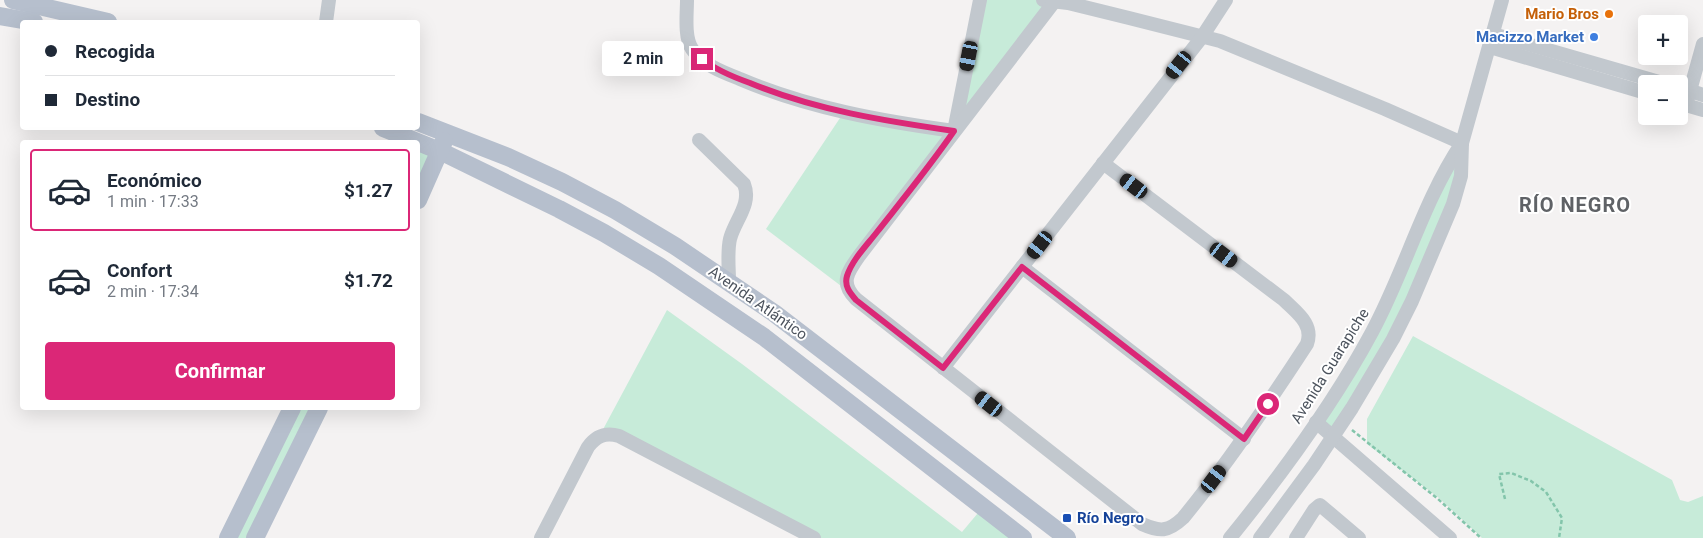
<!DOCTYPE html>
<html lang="es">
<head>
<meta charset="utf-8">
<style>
  :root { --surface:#fff; --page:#f6f6f7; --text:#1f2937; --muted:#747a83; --line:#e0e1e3; --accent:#db2777 }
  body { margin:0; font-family:Roboto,sans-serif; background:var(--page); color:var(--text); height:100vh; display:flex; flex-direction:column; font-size:19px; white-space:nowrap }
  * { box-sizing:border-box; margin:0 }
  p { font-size:16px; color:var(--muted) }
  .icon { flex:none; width:28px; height:28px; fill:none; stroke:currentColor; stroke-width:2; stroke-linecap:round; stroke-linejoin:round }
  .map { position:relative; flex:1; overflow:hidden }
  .sheet { position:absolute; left:20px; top:140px; width:400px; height:270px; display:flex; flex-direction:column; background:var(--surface); border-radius:5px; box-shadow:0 5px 20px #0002 }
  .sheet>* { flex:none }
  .hud { position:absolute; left:20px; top:20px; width:400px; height:110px; border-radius:5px; box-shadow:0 5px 20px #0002; display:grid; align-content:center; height:110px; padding:0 25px; background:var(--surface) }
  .fabs { position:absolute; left:1638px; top:15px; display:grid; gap:10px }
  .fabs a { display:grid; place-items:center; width:50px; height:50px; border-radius:5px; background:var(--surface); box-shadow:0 5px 20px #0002; font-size:25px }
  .end { position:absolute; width:22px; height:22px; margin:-11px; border:6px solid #db2777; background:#fff; box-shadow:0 0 0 2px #fff }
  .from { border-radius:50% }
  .bubble { position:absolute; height:35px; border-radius:5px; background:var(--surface); box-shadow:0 5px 20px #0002; font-size:16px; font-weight:700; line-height:35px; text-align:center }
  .car { position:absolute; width:15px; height:30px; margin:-15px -8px; border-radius:6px; box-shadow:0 0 4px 1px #0007; background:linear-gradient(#222 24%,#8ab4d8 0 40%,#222 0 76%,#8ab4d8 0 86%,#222 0) }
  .hud b { display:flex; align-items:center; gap:18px; height:48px; font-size:19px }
  .hud b+b { border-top:1px solid var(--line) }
  .hud i { width:12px; height:12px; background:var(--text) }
  ul { padding:9px 0 0; list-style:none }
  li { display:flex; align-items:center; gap:15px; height:82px; margin:0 10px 8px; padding:0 15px; border:2px solid transparent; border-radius:5px }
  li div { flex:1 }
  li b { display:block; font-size:19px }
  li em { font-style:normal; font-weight:700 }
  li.selected { border-color:var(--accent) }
  li>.icon { width:45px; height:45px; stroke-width:1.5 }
  .primary-button { display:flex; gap:10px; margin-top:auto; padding:10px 25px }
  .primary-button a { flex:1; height:58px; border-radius:5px; background:var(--accent); color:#fff; font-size:20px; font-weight:700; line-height:58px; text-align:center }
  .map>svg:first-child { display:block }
  .green { fill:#c7ebd9 }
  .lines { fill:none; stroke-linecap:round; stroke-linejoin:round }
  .path { stroke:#83c5ab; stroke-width:2.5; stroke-dasharray:4 2.5; stroke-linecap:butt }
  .minor { stroke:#c2c8ce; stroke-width:14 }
  .major { stroke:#b6bfcd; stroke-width:18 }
  .route { stroke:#db2777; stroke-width:6 }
  .food-dot { fill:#e8710a; stroke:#fff; stroke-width:2 }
  .shop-dot { fill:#3f7fe0; stroke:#fff; stroke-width:2 }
  .transit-dot { fill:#1a4fb4; stroke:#fff; stroke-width:2 }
  .labels { text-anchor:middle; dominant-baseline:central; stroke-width:4; stroke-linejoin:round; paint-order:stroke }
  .food-label { font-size:15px; font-weight:bold; fill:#c56008; stroke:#fff; text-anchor:end }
  .shop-label { font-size:15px; font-weight:bold; fill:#366cbe; stroke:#fff; text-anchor:end }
  .street-label { font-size:15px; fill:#4c535d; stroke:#fff }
  .transit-label { font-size:15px; font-weight:bold; fill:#164399; stroke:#fff; text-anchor:start }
  .district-label { font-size:20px; font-weight:bold; letter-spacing:1px; fill:#5f6266; stroke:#fff }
</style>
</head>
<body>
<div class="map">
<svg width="1703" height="538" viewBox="0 0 1703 538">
  <rect width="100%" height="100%" fill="#f4f2f2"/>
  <g class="green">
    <path d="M980,0H1043L1054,2L859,256L849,292L766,229L844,112L954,131Z"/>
    <path d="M1462,143L1461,176L1430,259L1333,436L1316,422L1337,391Z"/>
    <path d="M418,149L440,151L418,200Z"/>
    <path d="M667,310L742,364L962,532L983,507L1023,538H814L619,436L600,435Z"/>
    <path d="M1413,336L1672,480L1680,500L1688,502L1703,496V538H1482L1439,498L1367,444V419Z"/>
    <path d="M292,408H319L255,538H228Z"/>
  </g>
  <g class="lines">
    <g class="path">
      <path d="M1352,430L1438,499L1481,538"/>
      <path d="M1505,499L1499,474L1511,473L1531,481L1546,492L1562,518L1559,538"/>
    </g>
    <g class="minor">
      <path d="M687,0C687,14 684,37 692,49C703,65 722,72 740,79C808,108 881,121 954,131L980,0"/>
      <path d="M1043,0L1068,3L1129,18L1220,41L1385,109L1462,143"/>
      <path d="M1054,2L859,256C847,273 840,283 856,299L1142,524C1160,532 1168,532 1183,518C1228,463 1268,404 1307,344C1314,324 1297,313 1284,300L1103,163"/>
      <path d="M326,22L329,0"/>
      <path d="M1493,34L1666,84"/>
      <path d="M1490,47L1646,93"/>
      <path d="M1679,87L1703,95"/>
      <path d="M1679,103L1703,110"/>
      <path d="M1686,105L1703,44"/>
      <path d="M699,140L744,184C752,204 735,220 730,239C727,252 729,268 729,281"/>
      <path d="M1022,267L1244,439"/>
      <path d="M943,368L1202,37L1226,0"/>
      <path d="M1316,422L1450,538"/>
      <path d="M541,538L588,447C596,436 605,432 619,436L814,538"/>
      <path d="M1230,538C1281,475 1334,403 1372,332C1405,271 1423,201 1462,143"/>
      <path d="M1260,538L1314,465L1352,408L1393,339L1412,301L1453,204L1461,176L1462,143L1502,0"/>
      <path d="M1296,538L1314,510L1320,505L1359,538"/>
    </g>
    <g class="major">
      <path d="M13,0L108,22"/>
      <path d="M0,16L34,22"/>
      <path d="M418,122L508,157L562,182L615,210L675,246L774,313L1067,538"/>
      <path d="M383,128L440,151L559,209L604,233L659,266L764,337L1023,538"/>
      <path d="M418,200L444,141"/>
      <path d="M228,538L292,408"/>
      <path d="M255,538L319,408"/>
    </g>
  </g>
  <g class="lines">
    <path class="route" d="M702,59C716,70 733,77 750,83C815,110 885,121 954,131C930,166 903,199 877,232C867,245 852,260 847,276C844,286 850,293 856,300L943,368L1022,267L1244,439L1268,404"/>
  </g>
  <circle class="food-dot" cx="1609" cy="14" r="5"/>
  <circle class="shop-dot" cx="1594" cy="37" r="5"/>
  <rect class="transit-dot" x="1062" y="513" width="10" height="10" rx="2.5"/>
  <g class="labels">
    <g class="food-label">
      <text x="1599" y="14">Mario Bros</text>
    </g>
    <g class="shop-label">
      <text x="1584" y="37">Macizzo Market</text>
    </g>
    <g class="street-label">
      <text transform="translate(758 303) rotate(35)">Avenida Atlántico</text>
      <text transform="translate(1330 366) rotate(-58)">Avenida Guarapiche</text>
    </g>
    <g class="transit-label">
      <text x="1077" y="518">Río Negro</text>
    </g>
    <g class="district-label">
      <text x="1575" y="205">RÍO NEGRO</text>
    </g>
  </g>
</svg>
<div class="fabs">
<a>+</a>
<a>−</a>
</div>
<i class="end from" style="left:1268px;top:404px"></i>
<i class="end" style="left:702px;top:59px"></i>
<div class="bubble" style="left:602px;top:41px;width:82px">2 min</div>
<i class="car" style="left:969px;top:56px;rotate:191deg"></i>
<i class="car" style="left:1179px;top:65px;rotate:219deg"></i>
<i class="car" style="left:1134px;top:186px;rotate:307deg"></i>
<i class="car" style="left:1040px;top:245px;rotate:218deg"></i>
<i class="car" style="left:1224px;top:255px;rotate:127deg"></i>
<i class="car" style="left:989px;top:404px;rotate:308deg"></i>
<i class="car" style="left:1214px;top:479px;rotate:37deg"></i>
<div class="hud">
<b><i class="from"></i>Recogida</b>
<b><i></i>Destino</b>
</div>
<section class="sheet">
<ul>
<li class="selected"><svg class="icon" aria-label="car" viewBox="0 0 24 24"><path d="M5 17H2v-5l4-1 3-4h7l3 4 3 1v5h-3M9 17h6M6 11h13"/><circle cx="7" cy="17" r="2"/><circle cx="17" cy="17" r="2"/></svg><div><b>Económico</b><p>1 min · 17:33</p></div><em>$1.27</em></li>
<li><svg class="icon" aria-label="car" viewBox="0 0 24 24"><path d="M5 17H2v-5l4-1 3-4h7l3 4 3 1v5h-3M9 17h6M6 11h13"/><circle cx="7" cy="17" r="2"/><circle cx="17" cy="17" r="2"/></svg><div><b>Confort</b><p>2 min · 17:34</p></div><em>$1.72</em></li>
</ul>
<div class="primary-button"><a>Confirmar</a></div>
</section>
</div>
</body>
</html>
